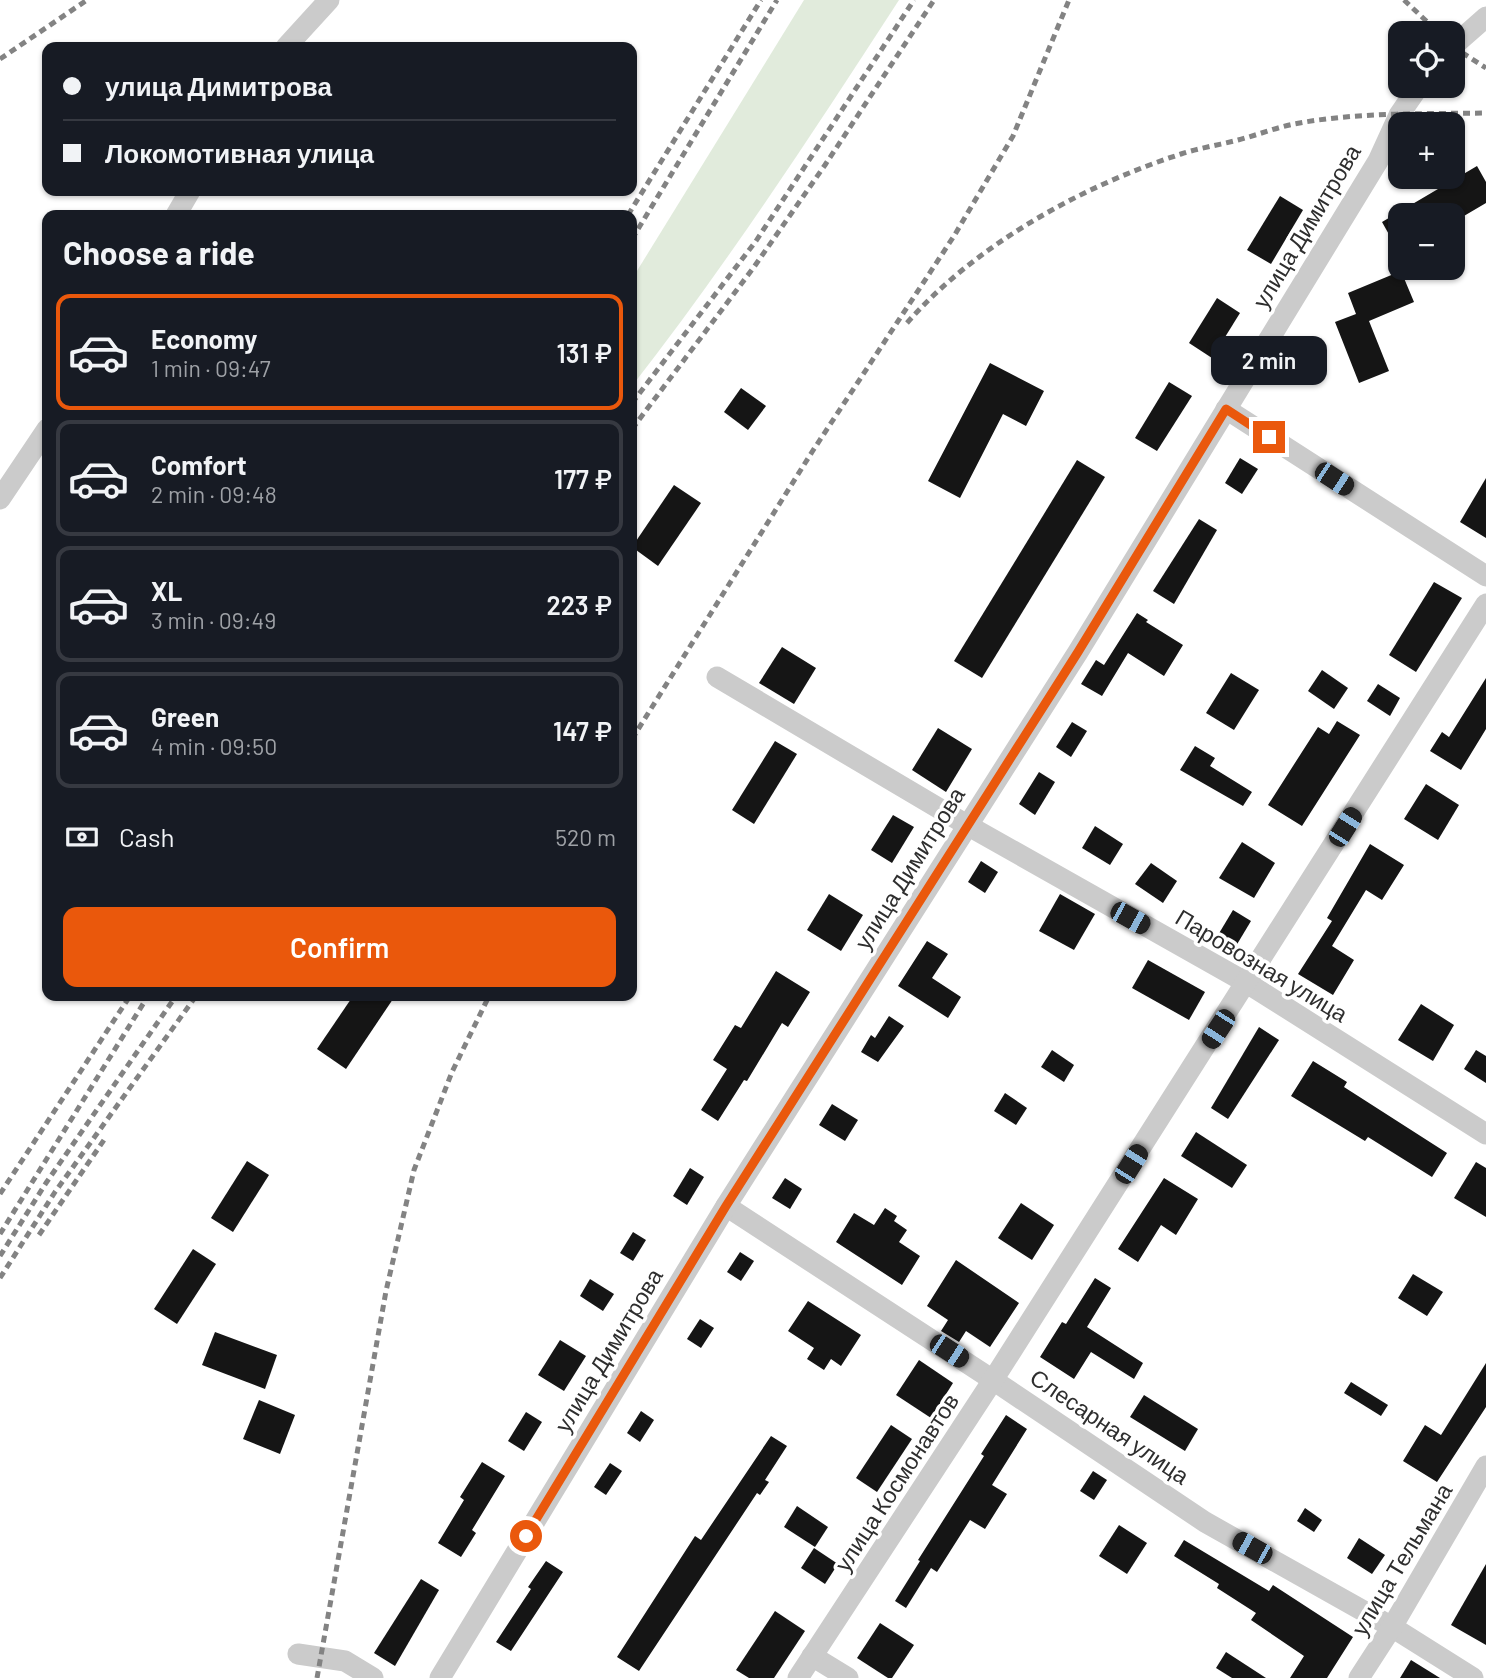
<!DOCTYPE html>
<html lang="en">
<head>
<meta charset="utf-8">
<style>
  :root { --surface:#171b24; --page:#20242c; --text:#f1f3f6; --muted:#9ea1a6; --line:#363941; --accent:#ea580c }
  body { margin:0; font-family:Barlow,sans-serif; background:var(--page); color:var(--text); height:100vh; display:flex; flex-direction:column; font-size:26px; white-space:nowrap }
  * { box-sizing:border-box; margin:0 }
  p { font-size:23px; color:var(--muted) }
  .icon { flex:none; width:38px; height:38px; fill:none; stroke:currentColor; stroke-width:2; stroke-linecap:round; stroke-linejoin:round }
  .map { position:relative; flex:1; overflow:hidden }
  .details { position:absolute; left:42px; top:210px; width:595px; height:791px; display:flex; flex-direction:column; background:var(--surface); border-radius:14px; box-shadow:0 2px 5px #0004 }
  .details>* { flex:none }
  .hud { position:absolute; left:42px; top:42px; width:595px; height:154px; border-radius:14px; box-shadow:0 2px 5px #0004; display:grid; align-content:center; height:154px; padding:0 21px; background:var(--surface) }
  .fabs { position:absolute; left:1388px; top:21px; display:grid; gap:14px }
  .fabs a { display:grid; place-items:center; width:77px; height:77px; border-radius:14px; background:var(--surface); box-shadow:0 2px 5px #0004; font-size:35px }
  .end { position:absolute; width:32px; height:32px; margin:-16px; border:9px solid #ea580c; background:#fff; box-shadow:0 0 0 4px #fff }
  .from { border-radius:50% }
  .bubble { position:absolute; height:49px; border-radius:14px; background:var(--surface); box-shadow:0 2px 5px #0004; font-size:23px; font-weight:600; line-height:49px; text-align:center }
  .car { position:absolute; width:21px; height:42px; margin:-21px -10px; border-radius:9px; box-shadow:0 0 5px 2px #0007; background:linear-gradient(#222 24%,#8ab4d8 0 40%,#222 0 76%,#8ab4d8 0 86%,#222 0) }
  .hud b { display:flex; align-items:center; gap:24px; height:66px; font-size:26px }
  .hud b+b { border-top:2px solid var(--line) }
  .hud i { width:18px; height:18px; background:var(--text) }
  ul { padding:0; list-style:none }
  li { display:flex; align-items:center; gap:21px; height:116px; margin:0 14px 10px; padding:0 7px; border:4px solid var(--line); border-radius:14px }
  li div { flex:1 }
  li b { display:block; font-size:26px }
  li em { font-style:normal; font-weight:600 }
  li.current { border-color:var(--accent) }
  li>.icon { width:63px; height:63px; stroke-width:1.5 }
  h2 { padding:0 21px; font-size:32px; line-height:84px }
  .pay { display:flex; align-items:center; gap:18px; height:77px; padding:0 21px; font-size:26px }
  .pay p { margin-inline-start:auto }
  .button { display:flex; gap:14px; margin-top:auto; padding:14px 21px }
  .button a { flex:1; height:80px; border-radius:14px; background:var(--accent); color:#fff; font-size:28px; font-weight:600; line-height:80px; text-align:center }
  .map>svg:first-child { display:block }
  .green { fill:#e1ebdc }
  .building { fill:#151515 }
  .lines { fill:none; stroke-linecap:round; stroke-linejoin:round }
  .minor { stroke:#cbcbcb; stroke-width:21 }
  .rail { stroke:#838383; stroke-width:5; stroke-dasharray:7 5; stroke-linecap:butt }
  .route { stroke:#ea580c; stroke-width:9 }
  .labels { text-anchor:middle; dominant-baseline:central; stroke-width:7; stroke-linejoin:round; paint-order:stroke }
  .street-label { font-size:23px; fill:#2e2e2e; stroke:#fff }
</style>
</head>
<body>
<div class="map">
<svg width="1486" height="1678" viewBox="0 0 1486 1678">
  <rect width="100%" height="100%" fill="#fff"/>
  <path class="green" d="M804,0H899C814,131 728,263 632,386V279Z"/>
  <g class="building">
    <path d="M1477,166L1486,182V203L1452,223V215H1400V254L1382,222Z"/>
    <path d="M1280,196L1303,210L1271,264L1247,250Z"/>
    <path d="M1401,271L1414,302L1369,321L1389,371L1359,383L1335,322L1356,314L1348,293Z"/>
    <path d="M1217,298L1240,313L1212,358L1189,343Z"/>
    <path d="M990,363L1044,391L1026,426L1003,414L960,498L928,481Z"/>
    <path d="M1169,382L1192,396L1157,451L1135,438Z"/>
    <path d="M741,388L766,406L748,430L724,412Z"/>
    <path d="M1240,458L1258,469L1242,494L1225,483Z"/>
    <path d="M1077,460L1105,477L982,678L954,661Z"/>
    <path d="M1486,478V538L1460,522Z"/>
    <path d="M674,485L701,503L658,566L632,547Z"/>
    <path d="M1199,519L1217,530L1174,604L1153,591Z"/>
    <path d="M1434,582L1462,598L1416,672L1389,655Z"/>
    <path d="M1137,613L1148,620L1146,622L1183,645L1164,676L1128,653L1102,696L1081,684L1096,660L1104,665Z"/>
    <path d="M782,647L816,668L794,704L759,683Z"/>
    <path d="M1322,670L1348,688L1334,709L1308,691Z"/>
    <path d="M1231,673L1259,690L1234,730L1206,713Z"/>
    <path d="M1486,678V729L1461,770L1430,751L1442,732L1449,737Z"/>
    <path d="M1378,684L1400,698L1390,716L1367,701Z"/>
    <path d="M1337,721L1360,735L1302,826L1268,805L1318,727L1329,734Z"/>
    <path d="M1072,722L1087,731L1071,757L1056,747Z"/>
    <path d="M938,728L972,749L946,792L912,770Z"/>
    <path d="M775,741L797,754L754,824L732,810Z"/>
    <path d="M1195,746L1215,758L1210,766L1252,792L1243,806L1180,770Z"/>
    <path d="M1039,772L1055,782L1035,815L1019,804Z"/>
    <path d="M1426,784L1459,805L1438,840L1404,819Z"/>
    <path d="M893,815L914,827L892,863L871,850Z"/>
    <path d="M1095,826L1123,844L1110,865L1082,848Z"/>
    <path d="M1242,842L1275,863L1254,898L1219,878Z"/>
    <path d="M1370,844L1404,865L1382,900L1366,890L1332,946L1354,960L1333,995L1298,974L1332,921L1327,918Z"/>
    <path d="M981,861L998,872L985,893L968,882Z"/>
    <path d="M1151,863L1177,881L1163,903L1135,884Z"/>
    <path d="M829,894L863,915L841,951L807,930Z"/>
    <path d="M1060,894L1095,914L1074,950L1039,931Z"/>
    <path d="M1233,910L1251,921L1236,946L1218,935Z"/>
    <path d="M927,941L948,954L932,978L961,997L948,1018L898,986Z"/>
    <path d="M1148,960L1205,992L1189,1020L1132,988Z"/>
    <path d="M776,971L810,992L788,1027L782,1023L747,1081L744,1080L718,1121L701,1110L727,1069L713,1060L735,1025L741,1028Z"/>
    <path d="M353,996H395L346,1069L317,1049Z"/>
    <path d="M1421,1004L1454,1025L1433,1061L1398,1040Z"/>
    <path d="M889,1016L904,1026L878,1062L861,1052L871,1035L875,1038Z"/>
    <path d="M1259,1027L1279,1040L1228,1119L1211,1108Z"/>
    <path d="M1052,1050L1074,1065L1064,1082L1041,1067Z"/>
    <path d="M1476,1050L1486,1056V1083L1464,1069Z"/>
    <path d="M1313,1061L1347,1082L1344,1087L1447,1153L1432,1177L1368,1137L1365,1141L1291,1096Z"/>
    <path d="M1005,1093L1027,1108L1016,1125L994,1111Z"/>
    <path d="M832,1104L858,1120L845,1141L819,1125Z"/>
    <path d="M1196,1132L1247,1165L1232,1188L1181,1156Z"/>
    <path d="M247,1161L269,1175L233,1232L211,1218Z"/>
    <path d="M1476,1162L1486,1168V1217L1454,1198Z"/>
    <path d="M690,1168L704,1177L687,1205L673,1196Z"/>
    <path d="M785,1178L802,1189L790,1209L772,1198Z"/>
    <path d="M1164,1178L1198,1199L1176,1235L1161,1225L1138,1262L1118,1249Z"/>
    <path d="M1021,1203L1054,1225L1032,1260L998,1238Z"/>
    <path d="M885,1208L897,1216L894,1221L907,1230L899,1242L920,1256L902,1285L836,1242L854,1213L874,1225Z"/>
    <path d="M633,1232L646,1240L633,1261L620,1253Z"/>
    <path d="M193,1249L216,1264L177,1324L154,1309Z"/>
    <path d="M740,1252L754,1261L741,1281L727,1272Z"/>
    <path d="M956,1260L1019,1303L990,1347L966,1331L959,1342L941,1331L948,1320L927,1306Z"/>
    <path d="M1413,1274L1443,1292L1427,1316L1398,1298Z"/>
    <path d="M1095,1278L1111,1288L1087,1327L1143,1363L1134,1379L1091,1352L1074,1379L1040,1357L1062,1322L1066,1324Z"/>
    <path d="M590,1279L614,1294L603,1311L580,1296Z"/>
    <path d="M808,1301L861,1335L841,1366L831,1359L824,1370L807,1359L814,1348L788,1331Z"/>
    <path d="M700,1319L714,1328L701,1348L687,1339Z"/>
    <path d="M215,1332L277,1355L265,1389L202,1365Z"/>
    <path d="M560,1340L586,1356L564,1391L538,1375Z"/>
    <path d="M919,1360L953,1383L931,1418L896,1395Z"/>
    <path d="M1486,1363V1407L1437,1482L1403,1461L1425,1425L1441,1435Z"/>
    <path d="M1351,1382L1388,1405L1381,1416L1344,1393Z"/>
    <path d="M1144,1395L1198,1429L1185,1451L1130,1417Z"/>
    <path d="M259,1400L295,1415L280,1454L243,1439Z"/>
    <path d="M641,1411L654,1420L640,1442L627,1433Z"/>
    <path d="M526,1412L542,1422L524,1451L508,1441Z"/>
    <path d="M1006,1415L1027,1429L992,1485L1007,1494L985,1529L970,1520L937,1572L931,1568L906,1608L895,1601L920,1561L918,1560L984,1456L981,1454Z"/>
    <path d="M891,1425L912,1439L877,1492L856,1478Z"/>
    <path d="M771,1436L787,1446L765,1480L769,1482L760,1495L757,1493L639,1671L617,1657L695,1536L701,1540Z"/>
    <path d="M482,1462L505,1476L472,1530L476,1533L461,1557L438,1543L464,1500L460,1497Z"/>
    <path d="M610,1463L622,1471L606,1495L594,1487Z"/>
    <path d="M1093,1471L1107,1480L1094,1500L1080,1491Z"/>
    <path d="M797,1506L828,1527L815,1547L784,1527Z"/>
    <path d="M1305,1508L1322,1520L1314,1532L1297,1521Z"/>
    <path d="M1119,1525L1147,1543L1127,1574L1099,1556Z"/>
    <path d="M1359,1538L1385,1555L1372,1574L1347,1558Z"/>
    <path d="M1184,1540L1269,1591L1273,1585L1353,1637L1327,1678H1290L1304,1656L1251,1620L1256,1613L1217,1588L1219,1584L1174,1556Z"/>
    <path d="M814,1548L838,1564L825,1584L801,1568Z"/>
    <path d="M546,1561L563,1572L511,1651L496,1642L531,1589L528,1587Z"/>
    <path d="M1486,1564V1645L1451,1625Z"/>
    <path d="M421,1579L439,1590L395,1666L374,1653Z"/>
    <path d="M775,1611L805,1631L774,1678H749L736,1670Z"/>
    <path d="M880,1623L914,1645L892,1678H888L857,1658Z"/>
    <path d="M1226,1652L1266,1678H1232L1216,1668Z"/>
    <path d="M1411,1660L1440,1678H1400Z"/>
  </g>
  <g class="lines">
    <g class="minor">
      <path d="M286,47L329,0"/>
      <path d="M1452,47L1486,17"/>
      <path d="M176,215L190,191"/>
      <path d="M1226,409L1486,576"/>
      <path d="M0,499L47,429"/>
      <path d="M717,677L967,825L1247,983L1486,1134"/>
      <path d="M726,1206L993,1380L1205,1522L1392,1627L1473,1678"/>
      <path d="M298,1654L345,1661L373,1678"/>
      <path d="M812,1656L848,1678"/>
      <path d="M440,1678L726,1206L1078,652L1378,161L1399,115L1419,86"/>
      <path d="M798,1678L993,1380L1486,604"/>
      <path d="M1359,1678L1392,1627L1486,1466"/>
    </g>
    <g class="rail">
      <path d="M1404,0L1439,33"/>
      <path d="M1452,46L1486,68"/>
      <path d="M0,59L87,0"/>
      <path d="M628,215L761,0"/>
      <path d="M632,239L777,0"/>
      <path d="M907,323C975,245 1082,186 1181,154C1199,148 1219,145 1238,140C1257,135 1275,128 1294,124C1356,112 1423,114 1486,113"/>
      <path d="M632,403L756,241L914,0"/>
      <path d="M632,429L754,267L825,165L934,0"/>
      <path d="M632,739L812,452L954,236L1013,136L1069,0"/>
      <path d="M0,1194L130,996"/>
      <path d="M0,1234L148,996"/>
      <path d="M39,1235L106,1137"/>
      <path d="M0,1256L46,1183L176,996"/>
      <path d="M0,1278L55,1192L196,996"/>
      <path d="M317,1678L386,1291L414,1170L452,1072L489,996"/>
    </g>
  </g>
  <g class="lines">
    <path class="route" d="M526,1536L726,1206L1078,652L1226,409L1269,437"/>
  </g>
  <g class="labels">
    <g class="street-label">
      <text transform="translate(1306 226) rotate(-59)">улица Димитрова</text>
      <text transform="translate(909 868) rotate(-58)">улица Димитрова</text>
      <text transform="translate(1262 965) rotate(31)">Паровозная улица</text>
      <text transform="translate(608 1350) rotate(-59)">улица Димитрова</text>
      <text transform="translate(1110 1426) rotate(34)">Слесарная улица</text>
      <text transform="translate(896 1482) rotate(-57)">улица Космонавтов</text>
      <text transform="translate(1401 1559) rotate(-59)">улица Тельмана</text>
    </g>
  </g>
</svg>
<div class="fabs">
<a><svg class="icon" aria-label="locate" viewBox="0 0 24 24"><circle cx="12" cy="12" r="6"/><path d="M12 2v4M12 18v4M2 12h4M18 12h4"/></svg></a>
<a>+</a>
<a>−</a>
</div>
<i class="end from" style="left:526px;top:1536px"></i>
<i class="end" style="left:1269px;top:437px"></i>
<div class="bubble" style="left:1211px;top:336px;width:116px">2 min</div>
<i class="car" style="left:1334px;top:479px;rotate:123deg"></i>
<i class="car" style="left:1345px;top:827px;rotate:32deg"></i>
<i class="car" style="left:1130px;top:918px;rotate:119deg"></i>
<i class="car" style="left:1218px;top:1029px;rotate:213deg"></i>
<i class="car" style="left:1131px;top:1164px;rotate:32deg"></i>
<i class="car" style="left:949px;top:1351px;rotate:123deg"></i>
<i class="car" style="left:1252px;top:1548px;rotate:299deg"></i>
<div class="hud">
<b><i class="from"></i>улица Димитрова</b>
<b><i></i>Локомотивная улица</b>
</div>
<section class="details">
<h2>Choose a ride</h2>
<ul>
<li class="current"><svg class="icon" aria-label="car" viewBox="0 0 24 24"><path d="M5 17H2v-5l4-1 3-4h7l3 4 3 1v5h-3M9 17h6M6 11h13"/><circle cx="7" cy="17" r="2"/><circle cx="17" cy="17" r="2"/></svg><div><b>Economy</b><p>1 min · 09:47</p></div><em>131 ₽</em></li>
<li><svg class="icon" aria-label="car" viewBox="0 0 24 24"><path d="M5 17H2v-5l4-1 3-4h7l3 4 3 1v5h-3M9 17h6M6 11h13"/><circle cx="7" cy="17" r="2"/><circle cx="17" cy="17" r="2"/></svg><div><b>Comfort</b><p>2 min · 09:48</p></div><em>177 ₽</em></li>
<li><svg class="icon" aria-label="car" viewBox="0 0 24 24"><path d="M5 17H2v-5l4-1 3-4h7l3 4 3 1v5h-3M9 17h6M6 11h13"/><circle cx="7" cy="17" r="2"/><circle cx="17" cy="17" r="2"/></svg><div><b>XL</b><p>3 min · 09:49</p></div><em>223 ₽</em></li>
<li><svg class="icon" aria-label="car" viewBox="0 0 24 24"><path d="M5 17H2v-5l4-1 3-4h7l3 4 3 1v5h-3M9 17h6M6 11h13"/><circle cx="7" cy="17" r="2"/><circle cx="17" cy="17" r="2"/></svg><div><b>Green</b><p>4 min · 09:50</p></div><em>147 ₽</em></li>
</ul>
<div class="pay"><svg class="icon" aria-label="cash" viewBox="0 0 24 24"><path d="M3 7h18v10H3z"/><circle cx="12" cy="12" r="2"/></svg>Cash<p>520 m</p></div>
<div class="button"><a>Confirm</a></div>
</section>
</div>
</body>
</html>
